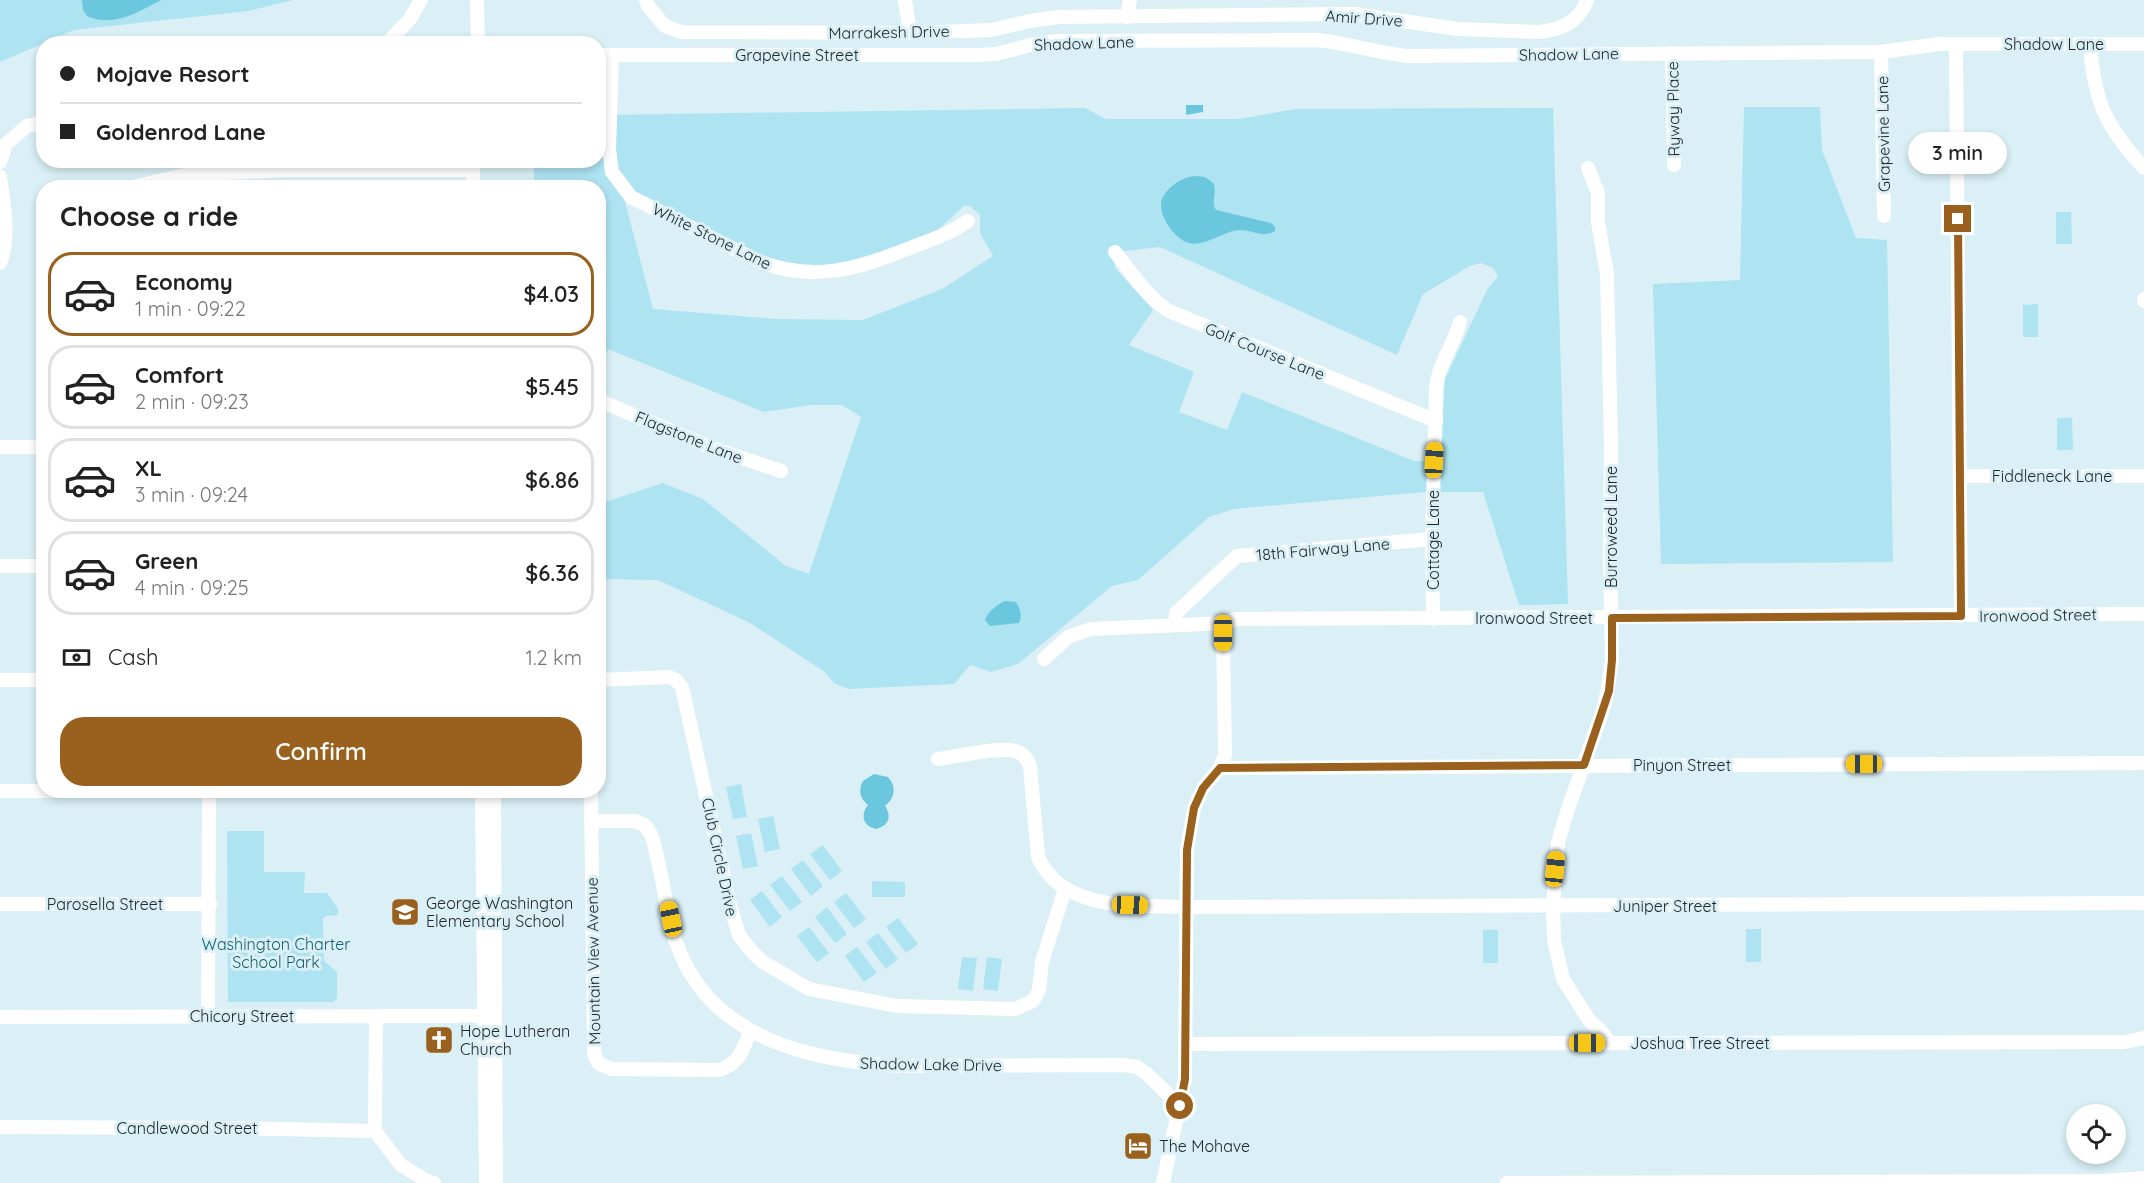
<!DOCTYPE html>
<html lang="en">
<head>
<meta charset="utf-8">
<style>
  :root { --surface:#fff; --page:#f6f6f6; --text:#222; --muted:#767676; --line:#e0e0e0; --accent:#99611d }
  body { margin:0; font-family:Quicksand,sans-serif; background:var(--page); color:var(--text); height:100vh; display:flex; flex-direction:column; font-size:22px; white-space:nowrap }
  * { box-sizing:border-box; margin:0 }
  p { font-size:20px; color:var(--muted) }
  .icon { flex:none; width:33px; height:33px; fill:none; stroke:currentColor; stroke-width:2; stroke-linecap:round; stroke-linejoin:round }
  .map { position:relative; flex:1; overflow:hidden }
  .side { position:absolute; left:36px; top:180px; width:570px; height:618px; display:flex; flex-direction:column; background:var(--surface); border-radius:24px; box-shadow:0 3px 9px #0003 }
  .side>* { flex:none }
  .guide { position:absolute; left:36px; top:36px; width:570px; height:132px; border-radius:24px; box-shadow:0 3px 9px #0003; display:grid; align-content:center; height:132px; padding:0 24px; background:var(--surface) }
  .tools { position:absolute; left:2066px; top:1104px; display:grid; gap:12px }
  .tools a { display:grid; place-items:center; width:60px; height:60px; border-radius:50%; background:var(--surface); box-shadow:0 3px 9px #0003; font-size:30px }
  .end { position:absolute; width:27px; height:27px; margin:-14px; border:8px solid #99611d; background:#fff; box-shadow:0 0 0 3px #fff }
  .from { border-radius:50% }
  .bubble { position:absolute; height:42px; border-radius:21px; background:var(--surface); box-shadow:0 3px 9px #0003; font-size:20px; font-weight:600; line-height:42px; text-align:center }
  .car { position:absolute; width:18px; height:36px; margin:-18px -9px; border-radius:8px; box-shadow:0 0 4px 2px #0007; background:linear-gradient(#f5c518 24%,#345 0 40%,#f5c518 0 76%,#345 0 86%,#f5c518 0) }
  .guide b { display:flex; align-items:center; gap:21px; height:57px; font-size:22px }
  .guide b+b { border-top:2px solid var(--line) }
  .guide i { width:15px; height:15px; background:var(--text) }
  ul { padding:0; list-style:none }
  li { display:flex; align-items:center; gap:18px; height:84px; margin:0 12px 9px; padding:0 12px; border:3px solid var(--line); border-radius:24px }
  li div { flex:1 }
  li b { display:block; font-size:22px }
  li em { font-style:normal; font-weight:600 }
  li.on { border-color:var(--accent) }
  li>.icon { width:54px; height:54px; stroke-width:1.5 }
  h2 { padding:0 24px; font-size:27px; line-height:72px }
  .pay { display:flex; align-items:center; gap:15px; height:66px; padding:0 24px; font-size:22px }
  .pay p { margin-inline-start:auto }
  .cta { display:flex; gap:12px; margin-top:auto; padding:12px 24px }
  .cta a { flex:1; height:69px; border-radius:24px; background:var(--accent); color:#fff; font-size:24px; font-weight:600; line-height:69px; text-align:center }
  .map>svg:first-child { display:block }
  .green { fill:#aee3f1; fill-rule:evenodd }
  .water { fill:#6ac7de }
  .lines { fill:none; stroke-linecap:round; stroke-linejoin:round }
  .minor { stroke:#fff; stroke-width:14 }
  .route { stroke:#99611d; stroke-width:8 }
  .labels { text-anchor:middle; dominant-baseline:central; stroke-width:6; stroke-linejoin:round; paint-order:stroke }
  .street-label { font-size:16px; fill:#20282a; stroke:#daf0f6 }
  .poi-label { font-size:16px; fill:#20282a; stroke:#daf0f6; text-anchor:start }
  .park-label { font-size:16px; fill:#115f6f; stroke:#daf0f6 }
</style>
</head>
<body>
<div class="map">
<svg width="2144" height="1183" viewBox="0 0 2144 1183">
  <rect width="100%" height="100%" fill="#daf0f6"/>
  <g class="green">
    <path d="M0,0H293L248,11L74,30L0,62Z"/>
    <path d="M1744,107H1820L1822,150L1856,238L1887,240L1893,562L1661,564L1653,284L1740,280Z"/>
    <path d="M1085,108L1106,119H1239L1296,109L1553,108L1568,604L1519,605L1483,492H1425L1234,509L1209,517L1138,580L1112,586L1018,664L991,672L970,665L954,684L848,689L834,683L825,672L750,623L658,580L599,579V504L663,483L703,499L786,566L809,574L861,417L842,405H811L764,412L608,349L599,375L598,188L534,187V161L598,160L599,115ZM624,198L759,256L790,265H834L882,252L938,230L964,206H970L980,215V233L993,256L942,289L863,320L776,319L653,309ZM1160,247L1397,355L1423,294L1470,266L1481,263L1493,268L1498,277L1488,288L1445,379L1441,462L1414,461L1242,392L1227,430L1179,412L1194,372L1129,345L1153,310L1115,268V252Z"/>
    <path d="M2056,212H2071L2072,244H2056Z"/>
    <path d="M2038,304V337H2023V305Z"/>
    <path d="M2057,418H2072L2073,450H2057Z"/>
    <path d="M741,784L747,817L733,819L726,787Z"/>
    <path d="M773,816L780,849L765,852L758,819Z"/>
    <path d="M227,831H264V872H305L304,893H327L338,909V915L327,916L323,918L324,961L337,972V998L333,1002H228Z"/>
    <path d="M751,833L758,866L743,869L736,836Z"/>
    <path d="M823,845L842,871L830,880L810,854Z"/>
    <path d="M803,860L823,886L811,896L791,869Z"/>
    <path d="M782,876L802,902L790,911L770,885Z"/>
    <path d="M872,881L905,882V897H872Z"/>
    <path d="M762,891L782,917L770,927L750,900Z"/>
    <path d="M846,893L866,919L854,928L834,902Z"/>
    <path d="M827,907L847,934L835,943L815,917Z"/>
    <path d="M898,918L918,944L906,953L886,927Z"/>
    <path d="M809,927L829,953L817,962L797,936Z"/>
    <rect x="1746" y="929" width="15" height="33"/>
    <rect x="1483" y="930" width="15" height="33"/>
    <path d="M878,933L898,959L886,969L866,942Z"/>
    <path d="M857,947L877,973L864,982L845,956Z"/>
    <path d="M962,957L977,958L973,991L958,989Z"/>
    <path d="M987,957L1002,959L998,991L983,989Z"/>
  </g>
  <g class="water">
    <path d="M82,0H161C138,12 114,28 87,16L83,10Z"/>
    <path d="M1186,105H1203V112L1186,115Z"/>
    <path d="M1195,176L1205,177L1213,183C1218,192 1210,201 1216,210L1271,223L1275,227V231C1262,239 1251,229 1239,230C1223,231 1206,247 1189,243C1175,239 1160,218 1161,203C1163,190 1182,176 1195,176Z"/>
    <path d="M1005,601L1015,602C1021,607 1022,616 1019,623L990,626L985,620C988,611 997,605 1005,601Z"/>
    <path d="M874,774L888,777C897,787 895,798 885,806C892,816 889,826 876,829C863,826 860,815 868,805C860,799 858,790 863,781Z"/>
  </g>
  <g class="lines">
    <g class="minor">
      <path d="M477,0L478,44"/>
      <path d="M646,0L648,6L665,26L681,32L910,33L991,30L1030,21L1059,17L1355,14L1458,29L1538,32C1560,30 1579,23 1587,0"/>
      <path d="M905,0L910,33"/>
      <path d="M1127,17L1130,0"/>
      <path d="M386,44L410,19L421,0"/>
      <path d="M1956,44L1961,616"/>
      <path d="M2090,44C2094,101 2105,126 2144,168"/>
      <path d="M1881,52L1884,216"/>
      <path d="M1672,53L1674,165"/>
      <path d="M598,55H977L996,54L1034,44L1059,41L1317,40C1348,43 1377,53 1408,56L1881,52L1940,44H2144"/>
      <path d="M612,55L609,149L612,172L631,197L758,261C814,283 856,269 910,248C930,240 950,234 968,221"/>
      <path d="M473,160V188"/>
      <path d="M0,162L6,144L27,126L44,122"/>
      <path d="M1588,168L1598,193V222L1607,274L1611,444L1610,554L1612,661L1605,704L1567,812L1558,842L1553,906L1554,940L1563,979L1589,1020L1602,1032L1610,1043"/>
      <path d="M0,177C4,202 10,240 0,263"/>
      <path d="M128,188L184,175L288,170H472"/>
      <path d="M1115,252C1132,273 1146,296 1169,311L1436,421"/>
      <path d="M2144,299V301"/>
      <path d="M598,400L712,448L781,471"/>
      <path d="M0,447H44"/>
      <path d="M1960,476H2144"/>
      <path d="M0,566H44"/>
      <path d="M1433,619L1432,539L1436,388C1438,365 1454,344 1460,322"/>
      <path d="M1175,625L1176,613L1237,556L1432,539"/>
      <path d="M1044,659L1068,637L1091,629L1227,623L1235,619L2144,614"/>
      <path d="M0,680H44"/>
      <path d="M598,680L669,677L676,680L682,687L731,909L739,935L753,953L763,962L809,989L897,1006L1015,1009L1033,1001L1039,990L1042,962L1065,889"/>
      <path d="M938,759C955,757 1003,745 1018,752C1024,754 1027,760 1030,766L1038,857C1062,912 1136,905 1186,907L2144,903"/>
      <path d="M1220,768L2144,763"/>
      <path d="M482,790L486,1183"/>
      <path d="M494,790L496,1183"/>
      <path d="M591,790L594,1053L598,1063L611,1069L719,1070C740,1064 742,1049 751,1031"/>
      <path d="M0,791H209"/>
      <path d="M591,821H635C641,823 646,825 649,831C654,839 655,848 657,857C664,885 667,915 676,942C685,969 703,996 725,1013C773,1052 839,1062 898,1066L1123,1065L1137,1067L1147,1074L1180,1106"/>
      <path d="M0,904H210"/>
      <path d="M208,1015L209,790"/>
      <path d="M376,1016L375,1131L401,1165L427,1181L434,1183"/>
      <path d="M0,1017L483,1016"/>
      <path d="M1185,1044L2124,1042L2144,1038"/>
      <path d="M0,1127L225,1128L375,1131"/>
      <path d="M1163,1183L1185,1079L1187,850L1194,808L1203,788L1220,768L1225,755L1223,633L1227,623"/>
      <path d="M1507,1183L2104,1181L2144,1178"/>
    </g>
  </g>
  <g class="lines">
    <path class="route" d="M1180,1106L1185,1079L1187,850L1194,808L1203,788L1220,768L1584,765L1609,691L1612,660V618L1961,616L1958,219"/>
  </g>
  <defs>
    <g id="school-square" transform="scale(1.5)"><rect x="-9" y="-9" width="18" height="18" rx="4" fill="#99611d" stroke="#daf0f6"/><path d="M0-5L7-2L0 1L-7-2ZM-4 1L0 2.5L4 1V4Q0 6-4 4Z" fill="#fff"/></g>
    <g id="church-square" transform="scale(1.5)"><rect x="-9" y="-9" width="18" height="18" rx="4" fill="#99611d" stroke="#daf0f6"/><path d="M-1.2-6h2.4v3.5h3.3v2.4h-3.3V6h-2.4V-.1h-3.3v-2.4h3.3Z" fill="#fff"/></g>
    <g id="hotel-square" transform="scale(1.5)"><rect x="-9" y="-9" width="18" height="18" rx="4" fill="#99611d" stroke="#daf0f6"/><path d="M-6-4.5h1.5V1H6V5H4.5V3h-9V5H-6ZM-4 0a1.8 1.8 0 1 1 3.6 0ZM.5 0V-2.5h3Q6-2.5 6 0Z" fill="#fff"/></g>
  </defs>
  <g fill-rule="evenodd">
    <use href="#school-square" x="405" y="912"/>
    <use href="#church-square" x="439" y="1040"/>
    <use href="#hotel-square" x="1138" y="1146"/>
  </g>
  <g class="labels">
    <g class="street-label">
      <text transform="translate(1364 18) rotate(4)">Amir Drive</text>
      <text transform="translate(889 32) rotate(-1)">Marrakesh Drive</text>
      <text transform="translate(1084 43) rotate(-2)">Shadow Lane</text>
      <text x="2054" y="44">Shadow Lane</text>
      <text transform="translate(1569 54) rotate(-1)">Shadow Lane</text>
      <text x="797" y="55">Grapevine Street</text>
      <text transform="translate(1673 109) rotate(-91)">Ryway Place</text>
      <text transform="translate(1883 134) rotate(-91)">Grapevine Lane</text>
      <text transform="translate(712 236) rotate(26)">White Stone Lane</text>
      <text transform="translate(1265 351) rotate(22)">Golf Course Lane</text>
      <text transform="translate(689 437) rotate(22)">Flagstone Lane</text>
      <text x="2052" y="476">Fiddleneck Lane</text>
      <text transform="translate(1611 527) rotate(-90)">Burroweed Lane</text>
      <text transform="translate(1433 540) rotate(-90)">Cottage Lane</text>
      <text transform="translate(1323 549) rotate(-5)">18th Fairway Lane</text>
      <text transform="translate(2038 615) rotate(-1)">Ironwood Street</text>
      <text x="1534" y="618">Ironwood Street</text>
      <text x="1682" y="765">Pinyon Street</text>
      <text transform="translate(720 857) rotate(78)">Club Circle Drive</text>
      <text x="105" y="904">Parosella Street</text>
      <text x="1665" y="906">Juniper Street</text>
      <text transform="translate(593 961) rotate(-91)">Mountain View Avenue</text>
      <text x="242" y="1016">Chicory Street</text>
      <text x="1700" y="1043">Joshua Tree Street</text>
      <text transform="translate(931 1064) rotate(1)">Shadow Lake Drive</text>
      <text x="187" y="1128">Candlewood Street</text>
    </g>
    <g class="poi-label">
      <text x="426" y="903">George Washington<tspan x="426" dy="18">Elementary School</tspan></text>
      <text x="460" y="1031">Hope Lutheran<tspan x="460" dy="18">Church</tspan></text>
      <text x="1159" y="1146">The Mohave</text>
    </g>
    <g class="park-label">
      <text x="276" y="944">Washington Charter<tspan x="276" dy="18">School Park</tspan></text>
    </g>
  </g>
</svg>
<div class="tools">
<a><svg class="icon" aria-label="locate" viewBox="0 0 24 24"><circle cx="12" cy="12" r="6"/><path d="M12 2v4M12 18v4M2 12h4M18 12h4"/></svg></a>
</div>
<i class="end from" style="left:1180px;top:1106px"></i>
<i class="end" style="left:1958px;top:219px"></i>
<div class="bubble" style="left:1908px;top:132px;width:99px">3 min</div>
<i class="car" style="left:1434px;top:460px;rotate:3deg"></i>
<i class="car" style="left:1223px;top:633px;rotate:180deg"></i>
<i class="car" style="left:1864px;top:764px;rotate:270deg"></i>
<i class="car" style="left:1555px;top:869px;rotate:6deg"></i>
<i class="car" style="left:1130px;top:905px;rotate:92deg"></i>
<i class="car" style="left:671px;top:919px;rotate:348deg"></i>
<i class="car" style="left:1587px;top:1043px;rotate:90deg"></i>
<div class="guide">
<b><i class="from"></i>Mojave Resort</b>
<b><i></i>Goldenrod Lane</b>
</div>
<section class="side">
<h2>Choose a ride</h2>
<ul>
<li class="on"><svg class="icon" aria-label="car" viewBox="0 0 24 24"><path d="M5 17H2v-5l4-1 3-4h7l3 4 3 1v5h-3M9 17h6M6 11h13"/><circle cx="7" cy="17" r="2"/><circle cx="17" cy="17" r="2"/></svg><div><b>Economy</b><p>1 min · 09:22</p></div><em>$4.03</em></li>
<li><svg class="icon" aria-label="car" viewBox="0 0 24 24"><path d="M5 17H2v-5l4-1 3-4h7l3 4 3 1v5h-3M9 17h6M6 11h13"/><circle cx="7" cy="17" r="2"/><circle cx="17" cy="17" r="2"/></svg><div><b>Comfort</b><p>2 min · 09:23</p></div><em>$5.45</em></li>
<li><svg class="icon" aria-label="car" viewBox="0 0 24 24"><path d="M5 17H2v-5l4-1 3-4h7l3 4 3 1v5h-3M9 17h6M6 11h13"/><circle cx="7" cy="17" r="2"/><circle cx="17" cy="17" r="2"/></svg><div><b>XL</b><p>3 min · 09:24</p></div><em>$6.86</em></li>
<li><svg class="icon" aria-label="car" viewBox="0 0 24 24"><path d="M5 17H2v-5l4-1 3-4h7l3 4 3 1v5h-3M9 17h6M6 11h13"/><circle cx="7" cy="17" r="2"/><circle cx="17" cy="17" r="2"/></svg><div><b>Green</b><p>4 min · 09:25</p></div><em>$6.36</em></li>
</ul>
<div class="pay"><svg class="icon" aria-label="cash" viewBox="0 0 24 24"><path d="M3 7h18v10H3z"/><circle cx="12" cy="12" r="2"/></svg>Cash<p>1.2 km</p></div>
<div class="cta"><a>Confirm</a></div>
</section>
</div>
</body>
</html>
